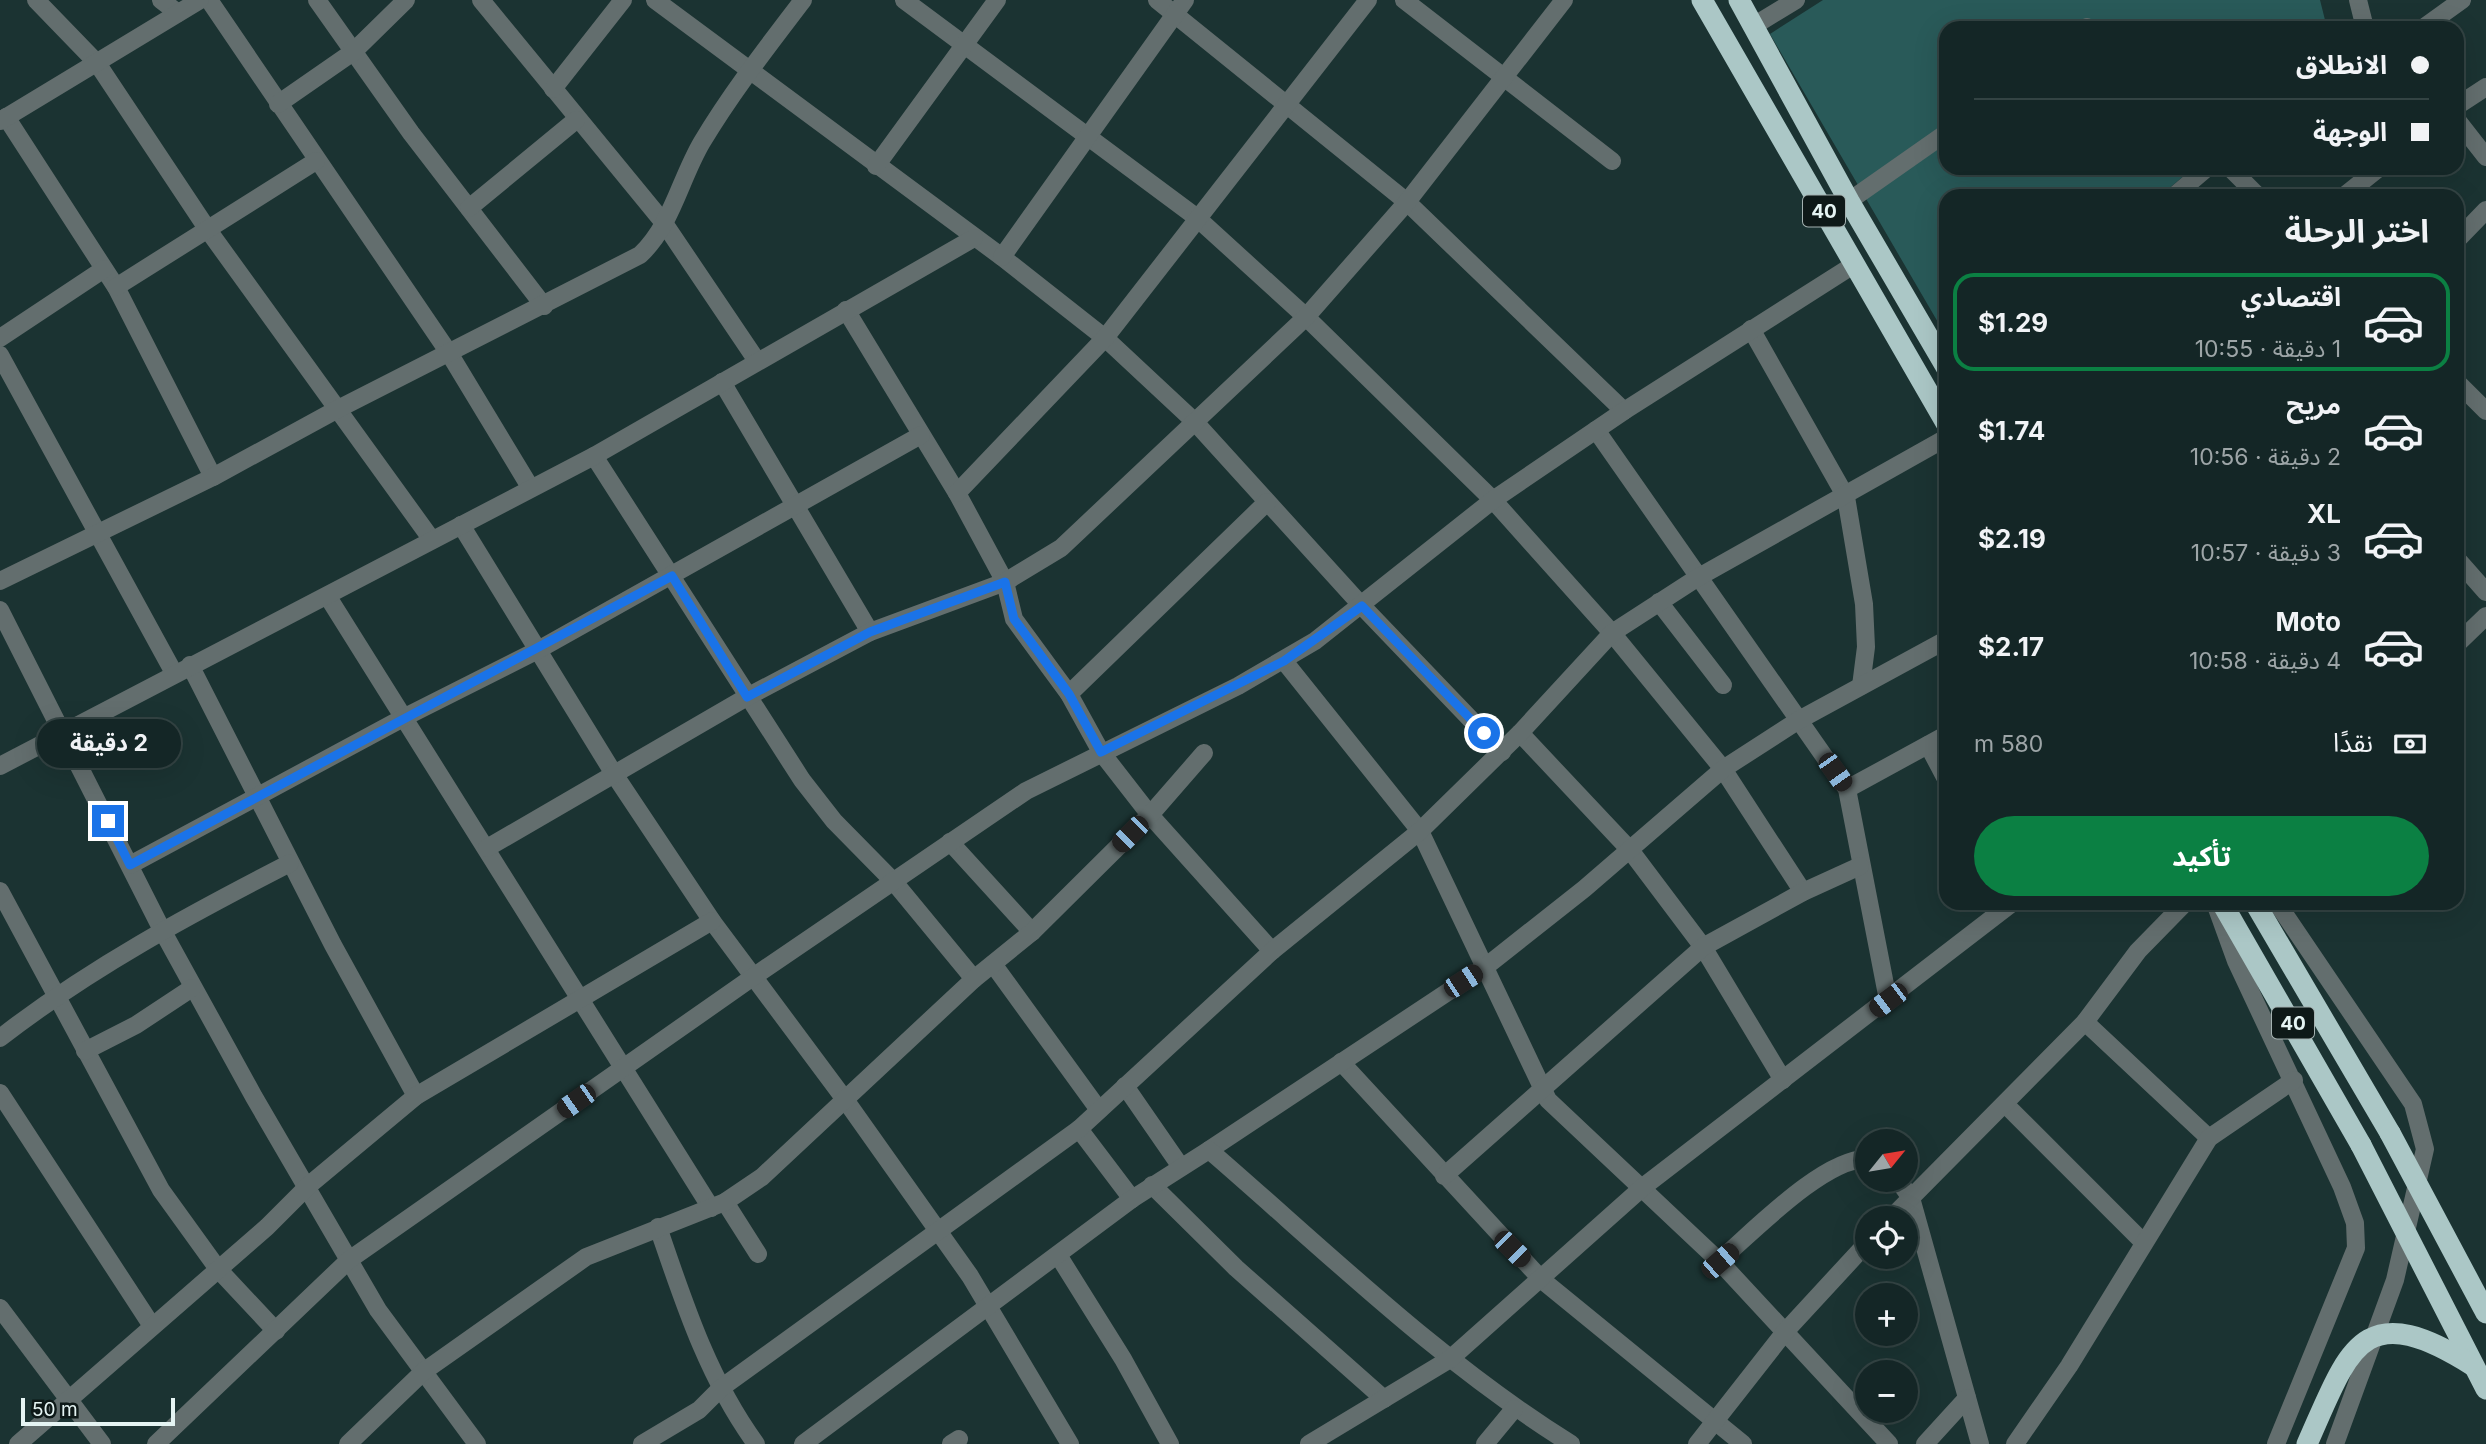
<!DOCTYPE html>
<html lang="ar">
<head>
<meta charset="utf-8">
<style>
  :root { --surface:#142626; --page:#1d2e2e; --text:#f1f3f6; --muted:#9da5a7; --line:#334343; --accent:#0b8043 }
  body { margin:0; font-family:Inter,"Noto Sans Arabic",sans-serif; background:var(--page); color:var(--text); direction:rtl; height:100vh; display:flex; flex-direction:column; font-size:26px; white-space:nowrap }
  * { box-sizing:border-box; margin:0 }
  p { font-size:23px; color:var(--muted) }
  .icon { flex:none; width:38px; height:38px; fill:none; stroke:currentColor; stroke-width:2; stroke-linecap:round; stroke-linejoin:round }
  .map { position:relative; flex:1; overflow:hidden; direction:ltr }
  .sheet { position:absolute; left:1939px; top:189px; width:525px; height:721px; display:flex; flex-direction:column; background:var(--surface); border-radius:21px; box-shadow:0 7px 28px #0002,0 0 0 2px var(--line); direction:rtl }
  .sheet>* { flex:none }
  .hud { position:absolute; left:1939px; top:21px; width:525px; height:154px; border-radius:21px; box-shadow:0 7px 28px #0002,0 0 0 2px var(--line); direction:rtl; display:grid; align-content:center; height:154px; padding:0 35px; background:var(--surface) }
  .needle { width:46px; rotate:60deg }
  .tools { position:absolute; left:1855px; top:1129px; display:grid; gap:14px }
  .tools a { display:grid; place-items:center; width:63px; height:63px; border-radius:50%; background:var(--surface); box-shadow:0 7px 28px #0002,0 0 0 2px var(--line); font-size:35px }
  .scale { position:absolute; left:21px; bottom:18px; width:154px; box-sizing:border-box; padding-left:7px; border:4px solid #e5f4f3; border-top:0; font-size:19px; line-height:24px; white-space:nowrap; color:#e5f4f3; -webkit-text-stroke:5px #0e1918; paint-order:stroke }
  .end { position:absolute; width:32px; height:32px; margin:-16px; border:9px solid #1a73e8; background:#fff; box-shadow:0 0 0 4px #fff }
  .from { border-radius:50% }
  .bubble { position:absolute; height:49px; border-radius:24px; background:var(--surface); box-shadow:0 7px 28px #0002,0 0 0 2px var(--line); font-size:23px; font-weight:700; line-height:49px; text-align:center; direction:rtl }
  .car { position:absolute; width:21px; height:42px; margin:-21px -10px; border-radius:9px; box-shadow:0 0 5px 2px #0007; background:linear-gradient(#222 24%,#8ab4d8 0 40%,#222 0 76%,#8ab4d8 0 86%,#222 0) }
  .hud b { display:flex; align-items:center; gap:24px; height:66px; font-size:26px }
  .hud b+b { border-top:2px solid var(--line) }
  .hud i { width:18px; height:18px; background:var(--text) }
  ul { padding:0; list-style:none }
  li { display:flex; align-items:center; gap:21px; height:98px; margin:0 14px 10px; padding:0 21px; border:4px solid transparent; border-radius:21px }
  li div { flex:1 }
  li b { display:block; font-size:26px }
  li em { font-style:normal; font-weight:700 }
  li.active { border-color:var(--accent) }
  li>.icon { width:63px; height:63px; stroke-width:1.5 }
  h2 { padding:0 35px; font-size:32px; line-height:84px }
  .pay { display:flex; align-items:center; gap:18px; height:77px; padding:0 35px; font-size:26px }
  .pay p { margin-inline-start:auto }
  .action { display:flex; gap:14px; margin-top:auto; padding:14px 35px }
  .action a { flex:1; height:80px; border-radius:42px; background:var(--accent); color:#fff; font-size:28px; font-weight:700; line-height:80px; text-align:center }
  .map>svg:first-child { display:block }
  .green { fill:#295a59 }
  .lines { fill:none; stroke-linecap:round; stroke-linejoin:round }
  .minor { stroke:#636e6e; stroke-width:18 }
  .highway { stroke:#abc7c6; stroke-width:21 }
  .highway-bridge { stroke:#abc7c6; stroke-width:21 }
  .route { stroke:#1a73e8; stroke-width:9 }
  .labels { text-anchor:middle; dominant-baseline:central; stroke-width:6; stroke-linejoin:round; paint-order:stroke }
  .shield { fill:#0e1918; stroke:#a4b2b1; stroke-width:2 }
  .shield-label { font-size:19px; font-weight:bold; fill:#e5f4f3 }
</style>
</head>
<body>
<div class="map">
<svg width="2486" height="1444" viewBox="0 0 2486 1444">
  <rect width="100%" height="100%" fill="#1b3332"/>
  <path class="green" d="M1823,0H2320L2327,28H1946V168H2193L2160,196H1946V336L1770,34Z"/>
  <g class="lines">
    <g class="minor">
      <path d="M36,0L97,63L208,230L432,540"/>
      <path d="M161,0L178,13"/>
      <path d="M209,0L449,353L530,487"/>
      <path d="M317,0L411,133L544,306"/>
      <path d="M481,0L664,223L757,361"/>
      <path d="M655,0L1002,257L1105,338L1194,421L1362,606L1502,752"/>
      <path d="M904,0L1196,217L1306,317L1493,500L1612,633L1723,769L1803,892"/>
      <path d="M1157,0L1407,202L1624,411"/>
      <path d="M1404,0L1612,161"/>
      <path d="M2358,0L2365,28"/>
      <path d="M1755,25L1796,0"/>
      <path d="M2085,28L2087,27"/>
      <path d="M2423,28L2462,0"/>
      <path d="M553,89L623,0"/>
      <path d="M278,104L353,52L406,0"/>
      <path d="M2457,106L2486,87"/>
      <path d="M6,117L116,287L213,477"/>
      <path d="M2457,120L2486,157"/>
      <path d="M0,121L200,0"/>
      <path d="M876,166L997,0"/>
      <path d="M2230,168L2258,196"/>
      <path d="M2174,196L2207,168"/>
      <path d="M2344,196L2379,168"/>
      <path d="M1849,201L1946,133"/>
      <path d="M469,208L576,120"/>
      <path d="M2457,240L2486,210"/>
      <path d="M1002,257L1185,0"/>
      <path d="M116,287L316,161"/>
      <path d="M846,310L957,493L1005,582L1014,619L1069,694L1101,752L1150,815L1272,951"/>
      <path d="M1751,329L1846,497L1864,604L1866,647L1861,686"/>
      <path d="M0,338L104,269"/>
      <path d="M0,355L174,673"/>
      <path d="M722,382L870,632"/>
      <path d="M2457,382L2486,411"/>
      <path d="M1596,430L1847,789L1888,1000"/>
      <path d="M594,456L802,780L834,821L894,882L974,979"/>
      <path d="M957,493L1105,338L1368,0"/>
      <path d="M461,525L614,774L712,921L846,1101L970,1276L1070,1444"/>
      <path d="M2457,559L2486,592"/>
      <path d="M0,581L213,477L336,410L640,255C672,225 680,179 702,142C732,92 768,46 803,0"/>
      <path d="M328,597L711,1208"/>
      <path d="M1659,602L1723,685"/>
      <path d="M0,610L162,930L254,1097L378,1310L477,1444"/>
      <path d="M2457,644L2486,616"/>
      <path d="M1284,661L1420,831L1548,1100L1719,1261L1889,1444"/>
      <path d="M190,665L333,945L416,1096"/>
      <path d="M1069,694L1267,502"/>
      <path d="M1520,733L1630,850L1703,947L1783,1080"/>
      <path d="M1928,745L1946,779"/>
      <path d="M0,766L594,456L974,238"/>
      <path d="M1847,789L1946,735"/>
      <path d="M950,842L1032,932"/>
      <path d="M487,848L747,697L870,632L1005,582L1061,548L1306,317L1407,202L1564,0"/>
      <path d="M130,865L403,718L538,650L921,435"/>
      <path d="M0,891L161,1190L218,1269L276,1331"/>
      <path d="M2215,903L2236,961L2342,1187L2355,1223L2356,1248L2276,1444"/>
      <path d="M2277,903L2413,1104L2425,1149L2395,1280L2335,1444"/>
      <path d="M993,964L1099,1110"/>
      <path d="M2085,1022L2209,1138"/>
      <path d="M0,1038C90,968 189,915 290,863"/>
      <path d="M85,1051L136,1025L192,988"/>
      <path d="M1341,1062L1542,1280L1743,1444"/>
      <path d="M1125,1086L1181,1167"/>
      <path d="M0,1093L152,1326"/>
      <path d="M2005,1104L2143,1242"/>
      <path d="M1079,1129L1132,1199"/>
      <path d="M1209,1150L1484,968L1584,889L1723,769L1799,720L1946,640"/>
      <path d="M1444,1176L1703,947L1803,892L1860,866"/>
      <path d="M1898,1180L1911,1198L1980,1444"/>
      <path d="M1152,1185L1236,1268L1384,1399"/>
      <path d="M725,1202L758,1254"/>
      <path d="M1891,1218L2085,1022L2138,951L2185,903"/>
      <path d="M658,1227C684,1303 708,1378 756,1444"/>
      <path d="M1058,1255L1123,1359L1170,1444"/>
      <path d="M1719,1261C1753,1232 1824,1158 1867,1159"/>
      <path d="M0,1308L102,1444"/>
      <path d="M18,1444L267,1227L308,1186L416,1096L712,921"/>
      <path d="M156,1444L349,1260L753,977L1026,791L1238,686L1315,641L1493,500L1624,411L1855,264"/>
      <path d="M348,1444L423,1372L586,1257L725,1202L762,1177L974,979L1032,932L1150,815L1204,753"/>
      <path d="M642,1444L699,1410L721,1388L1079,1129L1272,951L1420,831L1520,733L1612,633L1697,578L1946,438"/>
      <path d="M803,1444L1132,1199L1209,1150C1326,1251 1439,1362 1571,1444"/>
      <path d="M951,1444L959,1439"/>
      <path d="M1309,1444L1450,1359L1643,1187L2012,903"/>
      <path d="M1485,1444L1514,1409"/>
      <path d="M1697,1444L1784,1333L1867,1243"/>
      <path d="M1925,1444L1967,1398"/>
      <path d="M2015,1444L2069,1366L2209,1138L2294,1080"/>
    </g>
    <g class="highway">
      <path d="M1702,0L1946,423"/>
      <path d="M1739,0L1849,201L1946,367"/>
      <path d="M2222,903L2361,1145"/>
      <path d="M2255,903L2390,1133"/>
    </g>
    <g class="highway-bridge">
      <path d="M2390,1133L2486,1313"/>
      <path d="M2361,1145L2486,1389"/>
      <path d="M2307,1444C2349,1350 2361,1295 2472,1365"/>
    </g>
  </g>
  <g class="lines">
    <path class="route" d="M108,821L130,865L672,576L747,697L870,632L1005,582L1014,619L1069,694L1101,752L1284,661L1362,606L1484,733"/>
  </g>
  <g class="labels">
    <g class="shield">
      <rect x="1803" y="195.5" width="42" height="31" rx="5"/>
      <rect x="2272" y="1007.5" width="42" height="31" rx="5"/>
    </g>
    <g class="shield-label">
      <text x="1824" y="211">40</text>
      <text x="2293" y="1023">40</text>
    </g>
  </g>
</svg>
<div class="tools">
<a><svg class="needle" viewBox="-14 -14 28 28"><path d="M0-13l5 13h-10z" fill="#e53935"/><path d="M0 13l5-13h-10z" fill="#9da5a7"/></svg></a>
<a><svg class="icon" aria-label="locate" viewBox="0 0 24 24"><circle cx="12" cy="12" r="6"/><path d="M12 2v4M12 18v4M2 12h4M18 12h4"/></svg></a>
<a>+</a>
<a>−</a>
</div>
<div class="scale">50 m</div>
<i class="end from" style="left:1484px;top:733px"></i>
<i class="end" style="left:108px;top:821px"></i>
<div class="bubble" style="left:37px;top:719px;width:144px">2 دقيقة</div>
<i class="car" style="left:1835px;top:772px;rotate:145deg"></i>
<i class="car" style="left:1130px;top:834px;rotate:225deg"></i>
<i class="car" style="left:1463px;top:981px;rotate:57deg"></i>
<i class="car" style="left:1888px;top:1000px;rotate:233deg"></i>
<i class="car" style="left:576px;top:1101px;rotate:235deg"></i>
<i class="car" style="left:1512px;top:1249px;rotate:135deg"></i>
<i class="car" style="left:1720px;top:1261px;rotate:49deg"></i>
<div class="hud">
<b><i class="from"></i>الانطلاق</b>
<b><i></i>الوجهة</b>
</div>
<section class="sheet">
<h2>اختر الرحلة</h2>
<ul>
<li class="active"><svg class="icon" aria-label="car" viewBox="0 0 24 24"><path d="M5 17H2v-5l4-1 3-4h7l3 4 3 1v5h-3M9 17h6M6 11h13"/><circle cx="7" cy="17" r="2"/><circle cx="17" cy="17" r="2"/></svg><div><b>اقتصادي</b><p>1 دقيقة · 10:55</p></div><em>$1.29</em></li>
<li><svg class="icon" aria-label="car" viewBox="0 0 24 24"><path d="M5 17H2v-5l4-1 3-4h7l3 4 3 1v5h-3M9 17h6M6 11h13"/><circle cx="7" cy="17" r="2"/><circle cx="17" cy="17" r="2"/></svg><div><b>مريح</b><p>2 دقيقة · 10:56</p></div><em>$1.74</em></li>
<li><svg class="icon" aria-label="car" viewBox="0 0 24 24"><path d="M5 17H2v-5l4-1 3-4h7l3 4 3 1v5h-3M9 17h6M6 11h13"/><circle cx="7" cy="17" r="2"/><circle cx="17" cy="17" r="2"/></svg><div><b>XL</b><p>3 دقيقة · 10:57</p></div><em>$2.19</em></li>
<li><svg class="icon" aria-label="car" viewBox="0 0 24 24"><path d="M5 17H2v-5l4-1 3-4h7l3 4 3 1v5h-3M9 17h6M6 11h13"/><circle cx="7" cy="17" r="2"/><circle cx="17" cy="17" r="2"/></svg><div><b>Moto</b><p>4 دقيقة · 10:58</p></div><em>$2.17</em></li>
</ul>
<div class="pay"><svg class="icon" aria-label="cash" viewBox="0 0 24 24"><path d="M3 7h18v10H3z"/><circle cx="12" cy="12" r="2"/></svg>نقدًا<p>580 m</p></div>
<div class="action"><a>تأكيد</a></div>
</section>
</div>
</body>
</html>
